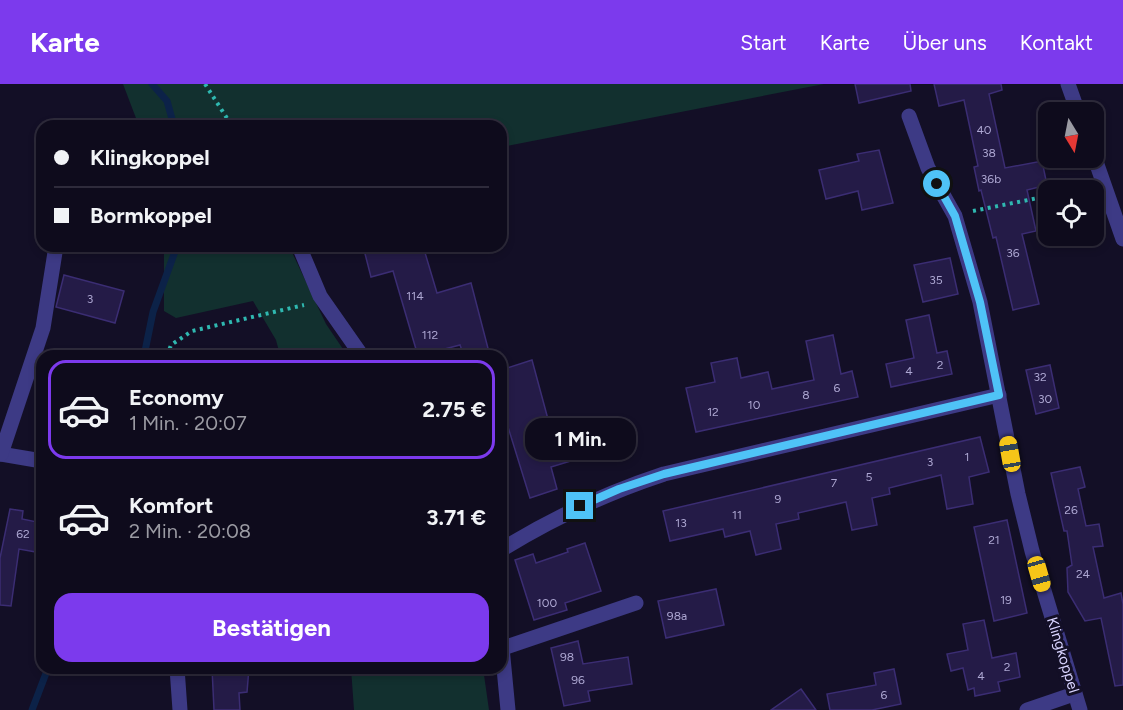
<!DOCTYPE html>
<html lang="de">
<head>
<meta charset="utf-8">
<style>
  :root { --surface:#0e0b1c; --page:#171425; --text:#f1f3f6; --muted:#9b9ba3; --line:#2e2b3b; --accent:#7c3aed }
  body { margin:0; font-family:Figtree,sans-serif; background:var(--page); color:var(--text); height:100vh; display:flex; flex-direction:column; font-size:22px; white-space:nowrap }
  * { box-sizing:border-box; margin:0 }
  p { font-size:20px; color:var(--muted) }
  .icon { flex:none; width:33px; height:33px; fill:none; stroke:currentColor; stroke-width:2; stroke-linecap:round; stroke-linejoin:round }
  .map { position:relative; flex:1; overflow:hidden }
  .details { position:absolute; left:36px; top:266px; width:471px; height:324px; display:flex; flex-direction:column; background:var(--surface); border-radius:18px; box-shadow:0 3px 9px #0003,0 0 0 2px var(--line) }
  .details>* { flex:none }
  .guide { position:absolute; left:36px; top:36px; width:471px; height:132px; border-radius:18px; box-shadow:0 3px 9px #0003,0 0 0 2px var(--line); display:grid; align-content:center; height:132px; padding:0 18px; background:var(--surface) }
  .needle { width:39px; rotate:170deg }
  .tools { position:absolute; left:1038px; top:18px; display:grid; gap:12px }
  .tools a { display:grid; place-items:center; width:66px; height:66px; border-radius:12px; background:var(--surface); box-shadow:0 3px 9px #0003,0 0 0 2px var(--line); font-size:30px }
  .end { position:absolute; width:27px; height:27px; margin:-14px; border:8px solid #4fc3f7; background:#111; box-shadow:0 0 0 3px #111 }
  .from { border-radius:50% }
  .bubble { position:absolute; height:42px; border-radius:18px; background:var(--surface); box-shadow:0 3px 9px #0003,0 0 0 2px var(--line); font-size:20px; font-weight:700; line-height:42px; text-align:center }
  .car { position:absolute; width:18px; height:36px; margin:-18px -9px; border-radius:8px; box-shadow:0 0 4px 2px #0007; background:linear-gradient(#f5c518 24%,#345 0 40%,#f5c518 0 76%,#345 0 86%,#f5c518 0) }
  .guide b { display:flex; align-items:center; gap:21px; height:57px; font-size:22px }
  .guide b+b { border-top:2px solid var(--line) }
  .guide i { width:15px; height:15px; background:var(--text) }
  ul { padding:10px 0 0; list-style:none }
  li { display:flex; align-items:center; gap:18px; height:99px; margin:0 12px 9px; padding:0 6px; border:3px solid transparent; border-radius:18px }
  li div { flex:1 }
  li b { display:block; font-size:22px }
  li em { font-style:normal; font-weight:700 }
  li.selected { border-color:var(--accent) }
  li>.icon { width:54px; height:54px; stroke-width:1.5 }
  .button { display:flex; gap:12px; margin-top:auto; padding:12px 18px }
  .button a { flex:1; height:69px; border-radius:18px; background:var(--accent); color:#fff; font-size:24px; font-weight:700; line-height:69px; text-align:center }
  header { display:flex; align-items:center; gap:36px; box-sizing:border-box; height:84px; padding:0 30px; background:var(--accent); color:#fff }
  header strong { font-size:28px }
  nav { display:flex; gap:33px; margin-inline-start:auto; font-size:21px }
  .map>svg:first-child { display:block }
  .green { fill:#12302f }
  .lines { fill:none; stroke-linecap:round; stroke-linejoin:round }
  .stream { stroke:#0c2248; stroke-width:7 }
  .building { fill:#241b47; stroke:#3b2d73; stroke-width:1.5 }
  .path { stroke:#2fb8b0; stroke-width:4; stroke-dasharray:3 4.5; stroke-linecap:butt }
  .minor { stroke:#3d3a85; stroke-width:15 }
  .route { stroke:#4fc3f7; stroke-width:8 }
  .labels { text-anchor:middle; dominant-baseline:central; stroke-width:6; stroke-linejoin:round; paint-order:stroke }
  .number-label { font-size:12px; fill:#aca6d1 }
  .street-label { font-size:15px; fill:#d9d4ff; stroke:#130f26 }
</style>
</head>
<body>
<header>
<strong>Karte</strong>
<nav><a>Start</a><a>Karte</a><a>Über uns</a><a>Kontakt</a></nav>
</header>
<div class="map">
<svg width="1123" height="626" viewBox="0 0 1123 626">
  <rect width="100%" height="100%" fill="#130f26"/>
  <g class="green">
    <path d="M123,0H824L501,63V42H139Z"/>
    <path d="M164,162H289L326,240L347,271H280L276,256L253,217L176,234L164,227Z"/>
    <path d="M351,584H483L489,626H354Z"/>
  </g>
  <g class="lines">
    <g class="stream">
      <path d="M152,0L167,17L174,42"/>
      <path d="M144,272L153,228L177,162"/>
      <path d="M32,626L48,584"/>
    </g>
  </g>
  <g class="building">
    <path d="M855,0H910L911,7L859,19Z"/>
    <path d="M934,0H1001L1002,6L989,10L1005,84L1042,77L1047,101L1027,106L1036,147L1022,150L1039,220L1013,226L996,153L993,154L981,106L979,107L974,83L978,82L964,16L939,22Z"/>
    <path d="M879,66L893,119L862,126L858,107L826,115L819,86L859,77L857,70Z"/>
    <path d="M363,162H423L437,209L471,199L490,272H464L460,261L418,272L393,187L371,193Z"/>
    <path d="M950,174L958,210L923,218L914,181Z"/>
    <path d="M64,191L124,207L115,239L56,223Z"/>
    <path d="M929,231L937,269L947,267L952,290L891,303L886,280L914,274L906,236Z"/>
    <path d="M833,251L841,290L852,287L858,313L696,348L686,304L715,298L711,279L737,274L741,294L768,288L772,305L814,296L806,257Z"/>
    <path d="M532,276L552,350L577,342L587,372L551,383L557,405L530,414L504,330L501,331V286Z"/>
    <path d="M1050,281L1059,324L1036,330L1026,286Z"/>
    <path d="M980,353L989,388L969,393L973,420L947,425L941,391L889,404L890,410L872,414L877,441L852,446L846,418L798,429L799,435L776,440L781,465L756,471L750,447L725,453L723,445L670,457L663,427Z"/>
    <path d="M1080,383L1085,403L1078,405L1086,442L1099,440L1103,462L1093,463L1104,514L1121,509L1123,520V601L1115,602L1101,534L1085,537L1068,508L1067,484L1072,481L1067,447H1064L1051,389Z"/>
    <path d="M10,425L23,427L22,435L42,439V469L19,465L11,522L0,521V474Z"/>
    <path d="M1007,436L1027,529L994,537L974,443Z"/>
    <path d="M585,459L601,507L565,519L567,526L534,536L515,476L533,470L536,479L568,468L567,465Z"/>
    <path d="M716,505L724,541L666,554L658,517Z"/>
    <path d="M984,536L992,574L1016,569L1020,593L998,598L1000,607L975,612L974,604L968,606L963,584L951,587L947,570L968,566L963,540Z"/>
    <path d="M578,557L583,580L628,573L632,600L588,607L590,617L564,622L551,564Z"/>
    <path d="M212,584H249L247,608L239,609L240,626H214Z"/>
    <path d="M894,585L901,620L872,626H830L827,610L876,601L874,589Z"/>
    <path d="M801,605L816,626H771Z"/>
  </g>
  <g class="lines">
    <g class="path">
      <path d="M205,0L232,42"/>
      <path d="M1076,106L1088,104"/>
      <path d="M973,127L1048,112"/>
      <path d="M167,272L171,261L192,247L304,221"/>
    </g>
    <g class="minor">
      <path d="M1068,0L1078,28"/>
      <path d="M909,32L928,84L955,132L980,218L1018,410L1032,467L1080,626"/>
      <path d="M1094,72L1123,155"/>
      <path d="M299,162L320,212L362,272"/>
      <path d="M0,370L42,377"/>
      <path d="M1,370L43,244L56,162"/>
      <path d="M501,466C553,434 606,409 664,390L999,311"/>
      <path d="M501,553L508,626"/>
      <path d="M503,564L636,519"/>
      <path d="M177,584L180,626"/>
      <path d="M1027,626L1074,610"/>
    </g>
  </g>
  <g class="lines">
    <path class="route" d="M580,422L619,405L664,390L999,311L980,218L955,132L937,100"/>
  </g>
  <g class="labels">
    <g class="number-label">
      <text x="984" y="46">40</text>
      <text x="989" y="69">38</text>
      <text x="991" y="95">36b</text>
      <text x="1013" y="169">36</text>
      <text x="936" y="196">35</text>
      <text x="415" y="212">114</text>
      <text x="90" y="215">3</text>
      <text x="430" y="251">112</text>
      <text x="940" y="281">2</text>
      <text x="909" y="287">4</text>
      <text x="1040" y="293">32</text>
      <text x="837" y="304">6</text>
      <text x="806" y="311">8</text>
      <text x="1045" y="315">30</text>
      <text x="754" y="321">10</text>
      <text x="713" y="328">12</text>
      <text x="967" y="373">1</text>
      <text x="930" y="378">3</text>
      <text x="869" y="393">5</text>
      <text x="834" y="399">7</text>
      <text x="778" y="415">9</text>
      <text x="1071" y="426">26</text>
      <text x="737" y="431">11</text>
      <text x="681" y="439">13</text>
      <text x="23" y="450">62</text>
      <text x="994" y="456">21</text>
      <text x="1083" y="490">24</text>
      <text x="1006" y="516">19</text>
      <text x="547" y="519">100</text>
      <text x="677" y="532">98a</text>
      <text x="567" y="573">98</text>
      <text x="1007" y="583">2</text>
      <text x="981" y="592">4</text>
      <text x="578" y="596">96</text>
      <text x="884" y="611">6</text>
    </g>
    <g class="street-label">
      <text transform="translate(1063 571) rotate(73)">Klingkoppel</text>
    </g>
  </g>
</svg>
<div class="tools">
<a><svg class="needle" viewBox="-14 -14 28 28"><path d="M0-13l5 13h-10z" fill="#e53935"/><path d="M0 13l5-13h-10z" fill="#9b9ba3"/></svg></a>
<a><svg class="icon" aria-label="locate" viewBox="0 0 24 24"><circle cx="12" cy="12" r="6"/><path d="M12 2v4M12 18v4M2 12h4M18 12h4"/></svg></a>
</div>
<i class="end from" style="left:937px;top:100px"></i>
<i class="end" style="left:580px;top:422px"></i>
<div class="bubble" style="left:525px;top:334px;width:111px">1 Min.</div>
<i class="car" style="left:1010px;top:370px;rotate:350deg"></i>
<i class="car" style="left:1039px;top:490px;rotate:164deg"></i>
<div class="guide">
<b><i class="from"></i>Klingkoppel</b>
<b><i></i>Bormkoppel</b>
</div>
<section class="details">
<ul>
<li class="selected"><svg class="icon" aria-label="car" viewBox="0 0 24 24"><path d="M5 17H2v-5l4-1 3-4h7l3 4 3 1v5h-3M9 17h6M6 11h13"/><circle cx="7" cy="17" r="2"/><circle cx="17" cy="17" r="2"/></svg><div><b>Economy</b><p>1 Min. · 20:07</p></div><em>2.75 €</em></li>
<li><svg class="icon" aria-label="car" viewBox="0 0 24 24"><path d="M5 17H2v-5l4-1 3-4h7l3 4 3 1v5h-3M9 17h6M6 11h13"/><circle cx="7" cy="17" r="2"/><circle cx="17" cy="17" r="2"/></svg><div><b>Komfort</b><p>2 Min. · 20:08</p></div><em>3.71 €</em></li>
</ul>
<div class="button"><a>Bestätigen</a></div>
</section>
</div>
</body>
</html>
